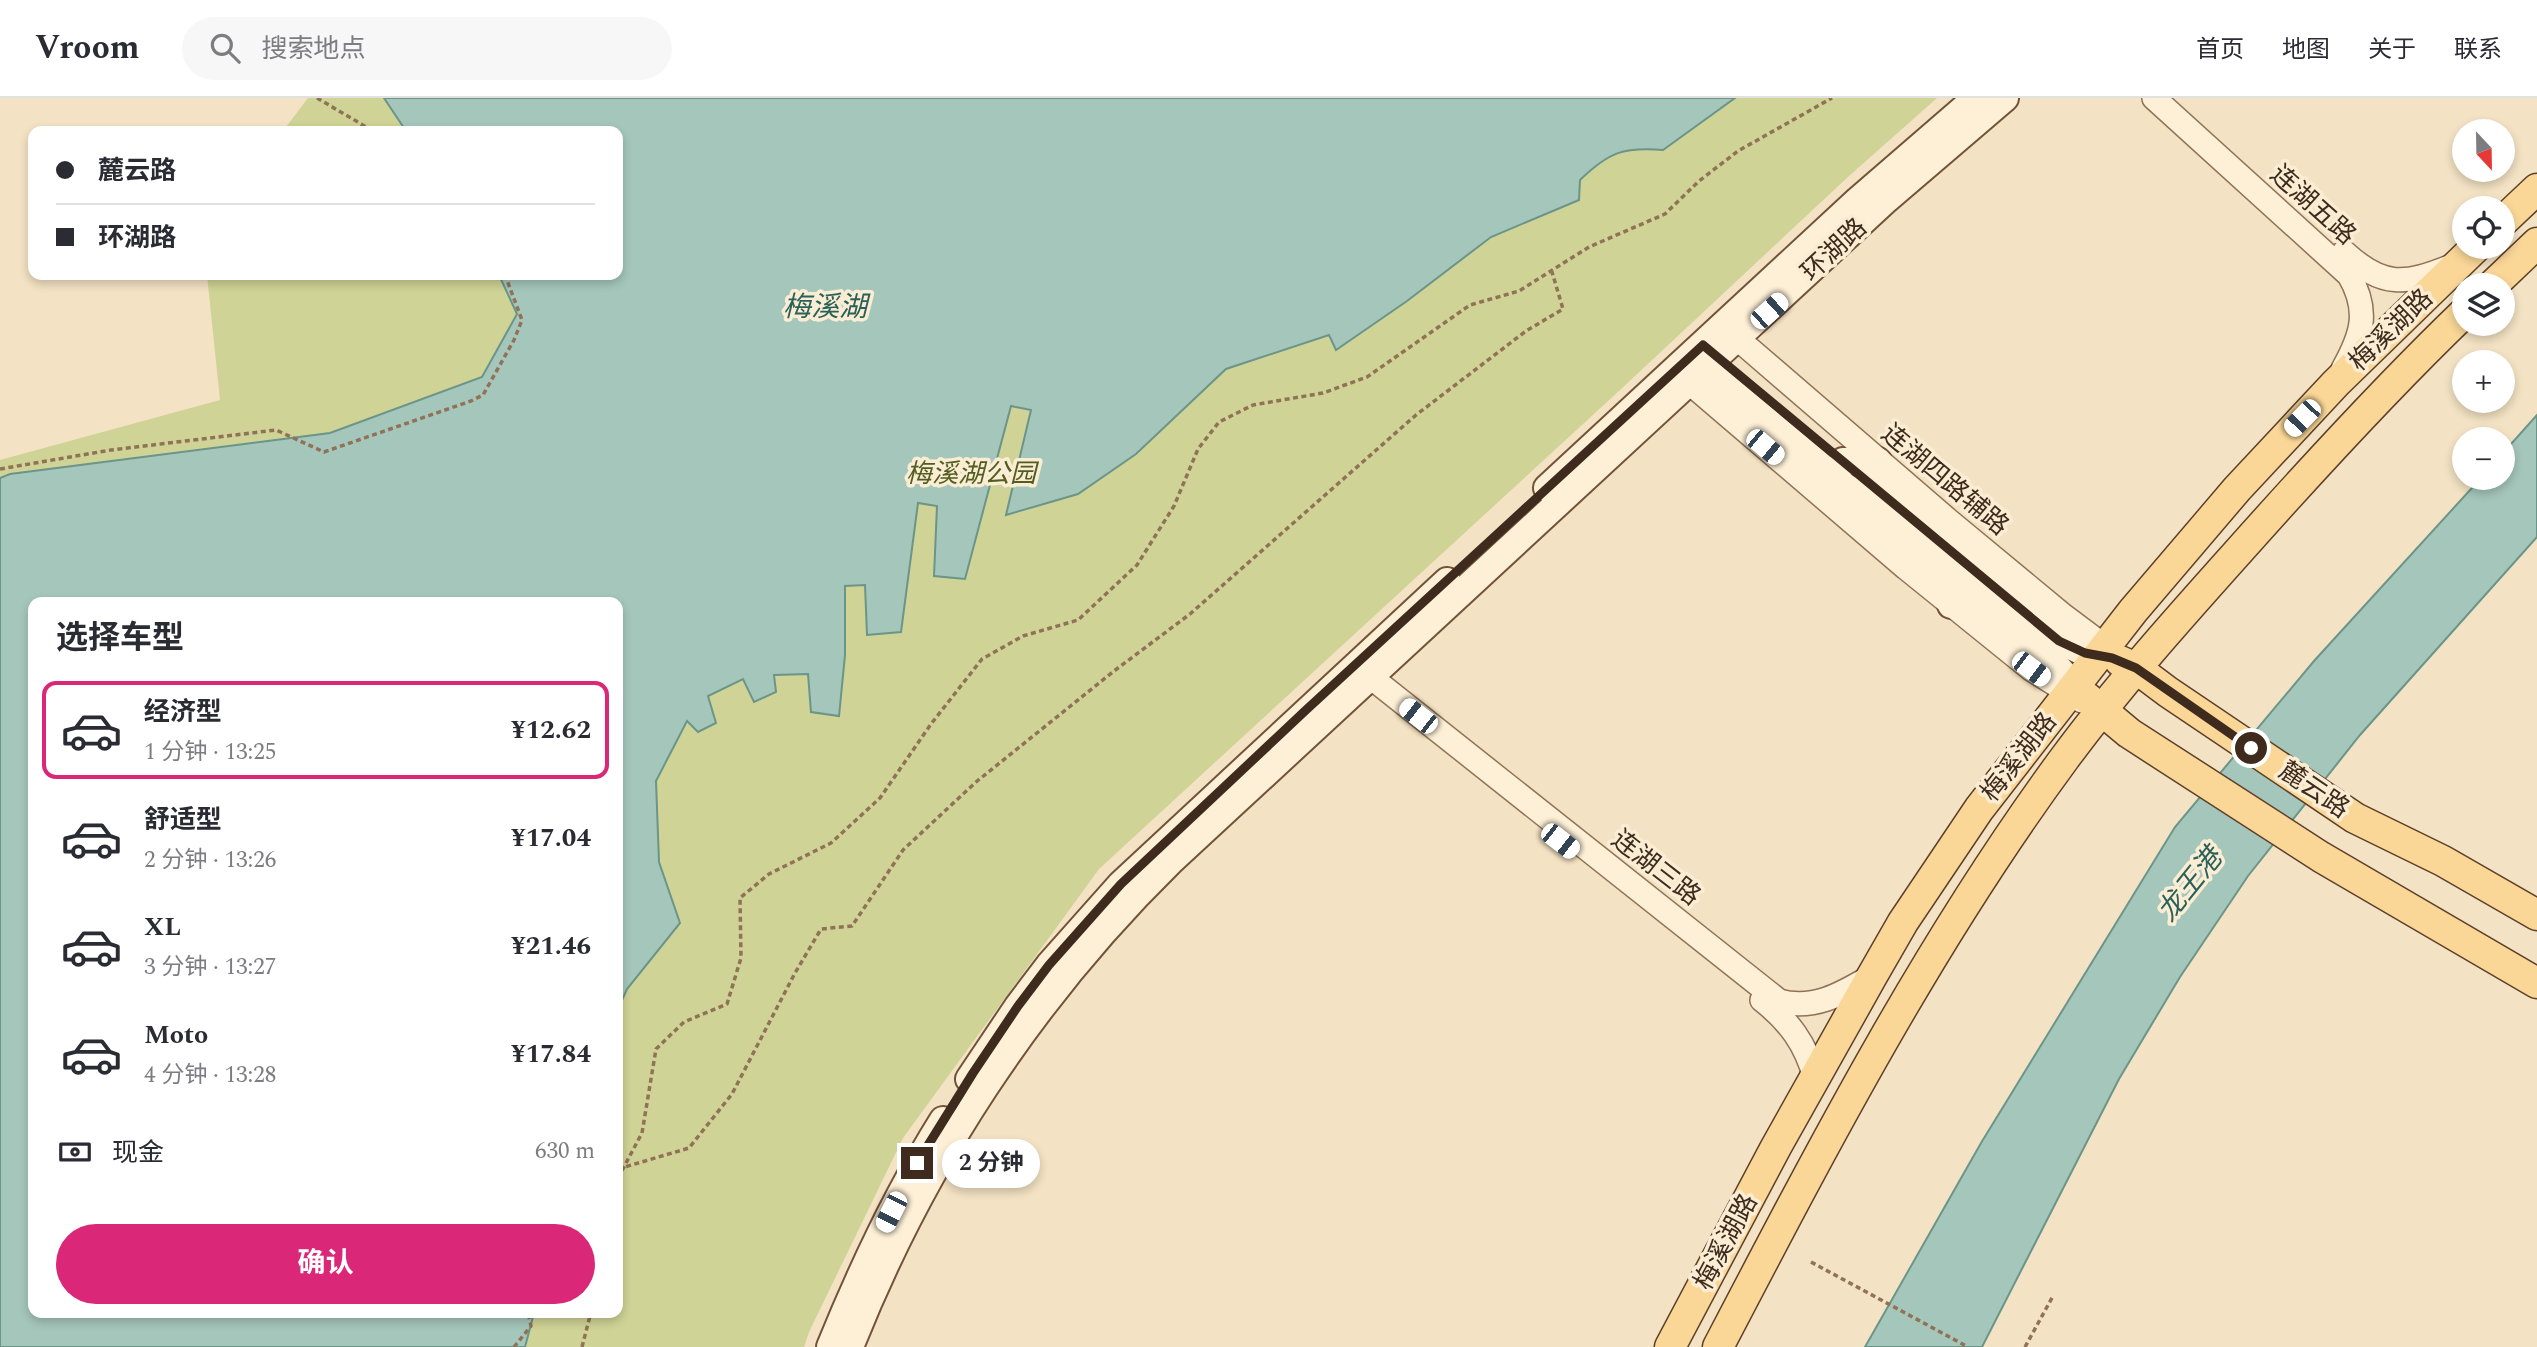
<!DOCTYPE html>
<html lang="zh">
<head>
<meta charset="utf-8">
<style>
  :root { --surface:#fff; --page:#f7f7f7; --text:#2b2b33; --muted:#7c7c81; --line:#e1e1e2; --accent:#db2777 }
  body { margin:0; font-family:Spectral,"Noto Sans SC",serif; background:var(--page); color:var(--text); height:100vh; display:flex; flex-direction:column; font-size:26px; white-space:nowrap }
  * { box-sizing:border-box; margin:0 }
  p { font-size:23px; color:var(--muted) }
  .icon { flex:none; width:38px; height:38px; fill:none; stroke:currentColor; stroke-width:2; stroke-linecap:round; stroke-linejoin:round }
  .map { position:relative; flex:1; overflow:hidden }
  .drawer { position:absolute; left:28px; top:499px; width:595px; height:721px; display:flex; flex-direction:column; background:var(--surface); border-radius:14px; box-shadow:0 4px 10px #0003 }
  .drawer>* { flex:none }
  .banner { position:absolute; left:28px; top:28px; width:595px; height:154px; border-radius:14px; box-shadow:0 4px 10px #0003; display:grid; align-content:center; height:154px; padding:0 28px; background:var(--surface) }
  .needle { width:46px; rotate:158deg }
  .controls { position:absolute; left:2452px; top:21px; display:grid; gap:14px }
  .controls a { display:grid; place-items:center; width:63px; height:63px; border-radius:50%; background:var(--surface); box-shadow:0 4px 10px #0003; font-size:35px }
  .end { position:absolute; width:32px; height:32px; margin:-16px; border:9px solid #3e2b1d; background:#fff; box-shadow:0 0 0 4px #fff }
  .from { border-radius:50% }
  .bubble { position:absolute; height:49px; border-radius:24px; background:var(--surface); box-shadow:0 4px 10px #0003; font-size:23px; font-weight:700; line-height:49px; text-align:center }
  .car { position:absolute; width:21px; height:42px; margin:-21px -10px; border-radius:9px; box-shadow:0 0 5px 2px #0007; background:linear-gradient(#fff 24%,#345 0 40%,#fff 0 76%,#345 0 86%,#fff 0) }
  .banner b { display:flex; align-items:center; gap:24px; height:66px; font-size:26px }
  .banner b+b { border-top:2px solid var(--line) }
  .banner i { width:18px; height:18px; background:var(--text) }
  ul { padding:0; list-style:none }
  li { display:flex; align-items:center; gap:21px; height:98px; margin:0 14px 10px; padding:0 14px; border:4px solid transparent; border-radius:14px }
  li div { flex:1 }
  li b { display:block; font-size:26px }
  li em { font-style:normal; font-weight:700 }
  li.on { border-color:var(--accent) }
  li>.icon { width:63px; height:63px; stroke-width:1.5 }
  h2 { padding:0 28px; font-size:32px; line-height:84px }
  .pay { display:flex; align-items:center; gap:18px; height:77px; padding:0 28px; font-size:26px }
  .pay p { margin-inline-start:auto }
  .cta { display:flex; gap:14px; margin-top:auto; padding:14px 28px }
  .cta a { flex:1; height:80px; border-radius:42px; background:var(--accent); color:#fff; font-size:28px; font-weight:700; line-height:80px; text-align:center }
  header { display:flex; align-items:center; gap:42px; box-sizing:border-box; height:98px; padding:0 35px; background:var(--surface); border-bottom:2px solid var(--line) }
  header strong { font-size:33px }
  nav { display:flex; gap:38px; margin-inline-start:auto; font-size:24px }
  .search { width:490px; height:63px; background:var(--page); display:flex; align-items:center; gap:18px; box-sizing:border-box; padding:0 24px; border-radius:38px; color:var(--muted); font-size:26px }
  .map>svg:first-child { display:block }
  .green { fill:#cfd395; fill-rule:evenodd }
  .water { fill:#a5c6bb; stroke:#6b9589; stroke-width:2 }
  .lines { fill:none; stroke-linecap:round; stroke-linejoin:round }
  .tertiary-casing { stroke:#907357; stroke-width:26 }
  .secondary-casing { stroke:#72533a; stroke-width:30 }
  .primary-casing { stroke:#5d402b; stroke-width:33 }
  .path { stroke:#907357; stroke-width:3.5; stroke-dasharray:5 3.5; stroke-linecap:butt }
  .tertiary { stroke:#fdf0d7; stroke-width:23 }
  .secondary { stroke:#fdf0d7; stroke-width:26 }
  .primary { stroke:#fad797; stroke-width:30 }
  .route { stroke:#3e2b1d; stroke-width:9 }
  .labels { text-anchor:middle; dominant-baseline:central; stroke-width:7; stroke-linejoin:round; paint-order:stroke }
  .street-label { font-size:26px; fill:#3e2b1d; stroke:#faedd3 }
  .park-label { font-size:26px; font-style:italic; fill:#515d21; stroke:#faedd3 }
  .water-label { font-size:28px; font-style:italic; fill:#2a605a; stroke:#faedd3 }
</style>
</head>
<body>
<header>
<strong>Vroom</strong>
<div class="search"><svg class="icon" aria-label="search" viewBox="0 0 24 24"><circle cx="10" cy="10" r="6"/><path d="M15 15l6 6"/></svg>搜索地点</div>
<nav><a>首页</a><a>地图</a><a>关于</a><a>联系</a></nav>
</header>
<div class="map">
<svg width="2537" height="1249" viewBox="0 0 2537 1249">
  <rect width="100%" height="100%" fill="#f3e2c3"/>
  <path class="green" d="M308,0H1937L1849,78L1620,292L1099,771L903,1040L809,1234L804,1249H0V362L220,302L207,177H618V33H283ZM33,504H618V1214H33Z"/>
  <g class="water">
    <path d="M384,0H1735L1663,52C1623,49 1609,54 1580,82L1579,102L1491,139L1407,203L1336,252L1329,237L1226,271L1136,356L1078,396L1006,417L1031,312L1011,308L965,481L934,478L937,408L918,405L901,534L867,537L865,487L845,488V557L839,618L811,614L808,576L774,577L776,594L754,604L743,581L708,598L716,625L698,634L687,623L656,683L659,764L680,825L627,891L618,911V504H33V1214L534,1215L525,1249H0V380L10,376L330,335L482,279L517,216L499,177H618V33H406Z"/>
    <path d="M2537,317V439L2360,637L2248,778L2180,879L2119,981L1982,1249H1865L1981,1045L2175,729L2314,563L2481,380H2502L2503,355Z"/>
  </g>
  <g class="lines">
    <g class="tertiary-casing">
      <g id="tertiary">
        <path d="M2154,0L2349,177C2370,213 2362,237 2343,271"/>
        <path d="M2344,154C2383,190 2405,187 2452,168"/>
        <path d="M1724,229L1948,422L2064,518L2116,557"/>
        <path d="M1677,274L1906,470L2031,571L2082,603"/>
        <path d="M1358,569L1779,903C1814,913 1843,895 1872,878"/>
        <path d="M1762,902C1789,923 1806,946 1815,980"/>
      </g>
    </g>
    <g class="secondary-casing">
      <g id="secondary">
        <path d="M1692,260L2044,555L2074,587"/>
        <path d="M1843,363H1878"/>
        <path d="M1867,383L2059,543L2085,555L2099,557"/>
        <path d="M1547,390L1858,102L1976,0"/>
        <path d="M1938,467L1951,507"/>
        <path d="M969,981L1018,908L1049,867L1121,786L1447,483"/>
        <path d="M830,1249C862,1170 898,1094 943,1022"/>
        <path d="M850,1249C922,1067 1031,900 1171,763L1887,101L2005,0"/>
      </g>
    </g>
    <g class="primary-casing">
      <g id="primary">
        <path d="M2502,124L2537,91"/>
        <path d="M2493,187L2537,145"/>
        <path d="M2120,563L2136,570L2168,594L2355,720L2443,763L2537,817"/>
        <path d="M2086,599L2129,635L2321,759L2537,885"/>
        <path d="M1670,1249L1776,1049L1872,878L1903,824L1979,711L2133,513L2237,391L2336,285L2476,149"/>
        <path d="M1718,1249C1823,1048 1929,844 2064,661C2118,588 2178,521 2238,454C2311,372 2385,291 2464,215"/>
      </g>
    </g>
    <g class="path">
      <path d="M317,0L373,33"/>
      <path d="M0,371L111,352L276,332L324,354L471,303L483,297L514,242L522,222L505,177"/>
      <path d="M618,1071L689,1050L732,996L795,875L821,831L852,828L903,752L976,684L1114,573L1190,516L1416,317L1526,233L1563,211L1552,174"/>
      <path d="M618,1080L642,1035L656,951L684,924L727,906L741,860L740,800L769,776L831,745L880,700L931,626L982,561L1023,538L1078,522L1137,467L1174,408L1198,351L1219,324L1253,307L1323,295L1367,279L1470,207L1519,193L1589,149L1665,116L1699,83L1738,53L1832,0"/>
      <path d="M1811,1164L1968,1249"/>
      <path d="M514,1249L531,1228L528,1214"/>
      <path d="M582,1249L591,1214"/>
      <path d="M2025,1249L2053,1198"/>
    </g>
    <use href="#tertiary" class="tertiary"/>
    <use href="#secondary" class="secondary"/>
    <use href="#primary" class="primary"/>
  </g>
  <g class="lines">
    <path class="route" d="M917,1065L973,975L1018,908L1049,867L1121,786L1306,612L1703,247L2059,543L2085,555L2112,560L2136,570L2251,650"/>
  </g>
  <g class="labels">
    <g class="street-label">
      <text transform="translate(2313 107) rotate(42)">连湖五路</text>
      <text transform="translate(1834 152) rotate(-43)">环湖路</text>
      <text transform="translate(2391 232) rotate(-44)">梅溪湖路</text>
      <text transform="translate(1945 382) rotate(40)">连湖四路辅路</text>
      <text transform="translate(2019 659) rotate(-52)">梅溪湖路</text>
      <text transform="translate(2314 692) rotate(34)">麓云路</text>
      <text transform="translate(1656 770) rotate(38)">连湖三路</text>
      <text transform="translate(1726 1144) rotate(-62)">梅溪湖路</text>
    </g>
    <g class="park-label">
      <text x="971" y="376">梅溪湖公园</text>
    </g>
    <g class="water-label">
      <text x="825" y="209">梅溪湖</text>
      <text transform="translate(2190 787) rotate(-51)">龙王港</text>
    </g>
  </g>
</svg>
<div class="controls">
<a><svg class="needle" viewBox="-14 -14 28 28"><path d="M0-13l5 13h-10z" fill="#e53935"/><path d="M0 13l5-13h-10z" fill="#7c7c81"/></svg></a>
<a><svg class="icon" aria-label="locate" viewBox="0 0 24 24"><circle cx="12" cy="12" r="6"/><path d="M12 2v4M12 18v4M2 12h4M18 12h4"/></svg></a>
<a><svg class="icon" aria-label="layers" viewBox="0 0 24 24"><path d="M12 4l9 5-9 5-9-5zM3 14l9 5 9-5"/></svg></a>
<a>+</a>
<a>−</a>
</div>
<i class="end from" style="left:2251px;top:650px"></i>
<i class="end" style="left:917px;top:1065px"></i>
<div class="bubble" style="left:942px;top:1041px;width:98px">2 分钟</div>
<i class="car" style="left:1769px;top:213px;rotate:48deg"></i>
<i class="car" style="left:2302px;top:320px;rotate:224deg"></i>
<i class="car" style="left:1765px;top:349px;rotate:130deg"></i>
<i class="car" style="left:2031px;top:571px;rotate:127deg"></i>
<i class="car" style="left:1418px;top:618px;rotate:308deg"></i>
<i class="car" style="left:1560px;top:743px;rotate:128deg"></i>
<i class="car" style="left:891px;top:1114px;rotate:207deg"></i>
<div class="banner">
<b><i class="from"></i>麓云路</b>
<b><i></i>环湖路</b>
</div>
<section class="drawer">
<h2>选择车型</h2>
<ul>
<li class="on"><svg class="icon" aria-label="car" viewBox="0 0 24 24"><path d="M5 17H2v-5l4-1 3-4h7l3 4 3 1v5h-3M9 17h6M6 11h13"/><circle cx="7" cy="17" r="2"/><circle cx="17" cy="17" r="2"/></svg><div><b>经济型</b><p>1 分钟 · 13:25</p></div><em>¥12.62</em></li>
<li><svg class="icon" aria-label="car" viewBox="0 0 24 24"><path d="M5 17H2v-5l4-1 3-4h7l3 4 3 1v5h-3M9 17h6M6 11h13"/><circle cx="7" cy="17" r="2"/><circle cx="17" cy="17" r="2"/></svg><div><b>舒适型</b><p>2 分钟 · 13:26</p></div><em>¥17.04</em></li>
<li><svg class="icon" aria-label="car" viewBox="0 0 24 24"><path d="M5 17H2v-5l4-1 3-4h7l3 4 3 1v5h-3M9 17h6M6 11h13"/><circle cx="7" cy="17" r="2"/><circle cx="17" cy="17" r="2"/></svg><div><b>XL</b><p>3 分钟 · 13:27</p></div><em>¥21.46</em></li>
<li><svg class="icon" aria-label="car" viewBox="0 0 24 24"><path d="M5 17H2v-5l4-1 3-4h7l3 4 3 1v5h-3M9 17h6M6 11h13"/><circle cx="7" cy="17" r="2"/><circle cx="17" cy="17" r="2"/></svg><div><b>Moto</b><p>4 分钟 · 13:28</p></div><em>¥17.84</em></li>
</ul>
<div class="pay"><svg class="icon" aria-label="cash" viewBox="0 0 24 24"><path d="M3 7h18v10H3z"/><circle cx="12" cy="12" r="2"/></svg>现金<p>630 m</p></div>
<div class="cta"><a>确认</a></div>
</section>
</div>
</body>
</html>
